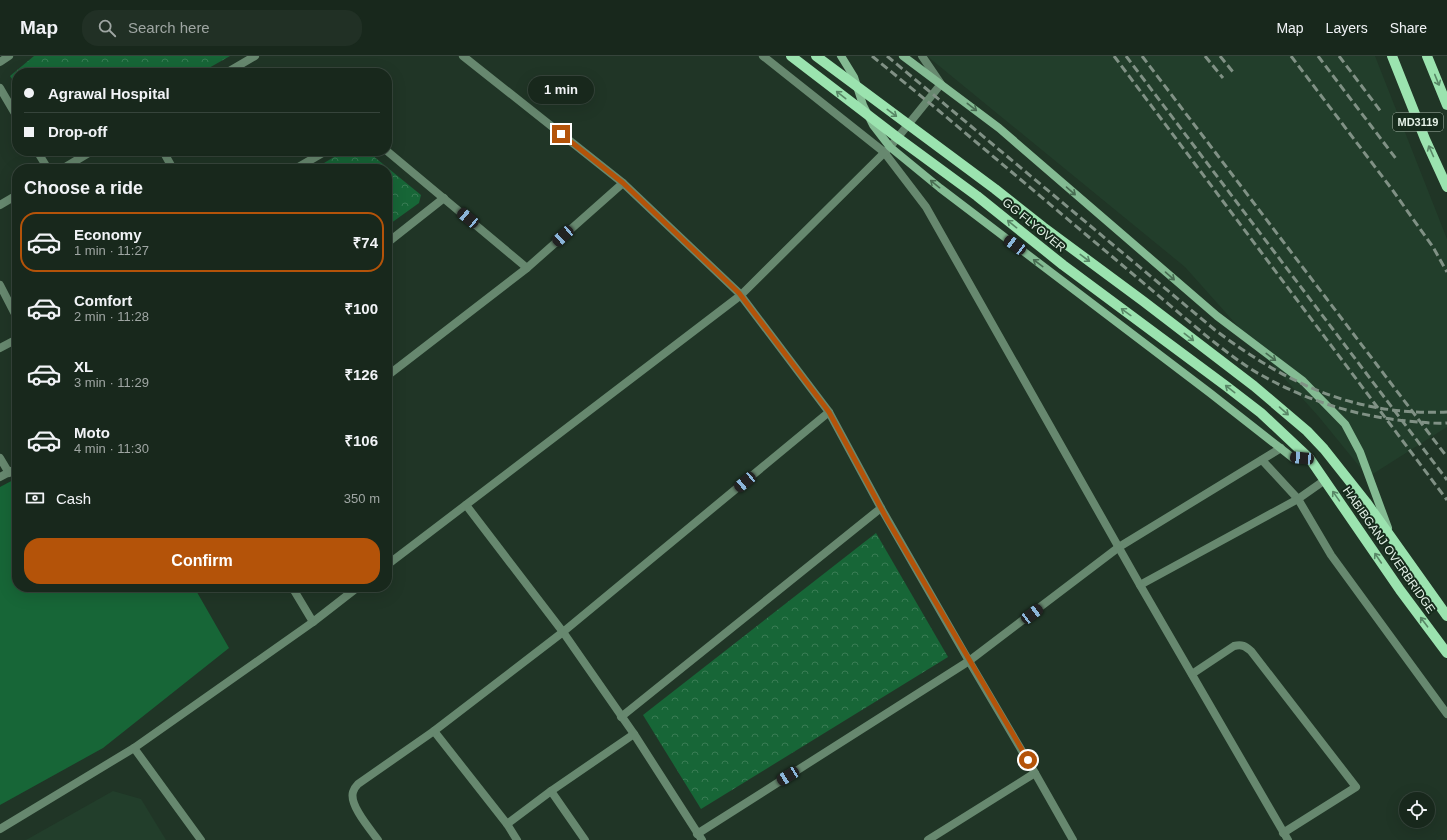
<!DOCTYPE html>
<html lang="en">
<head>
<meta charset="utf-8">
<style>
  :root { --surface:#18281c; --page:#213025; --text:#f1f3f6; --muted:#9fa6a3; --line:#36443b; --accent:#b45309 }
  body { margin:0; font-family:Arial,sans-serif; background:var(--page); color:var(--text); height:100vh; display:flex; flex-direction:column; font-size:15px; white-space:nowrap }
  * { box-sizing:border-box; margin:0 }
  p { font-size:13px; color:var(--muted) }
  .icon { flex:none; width:22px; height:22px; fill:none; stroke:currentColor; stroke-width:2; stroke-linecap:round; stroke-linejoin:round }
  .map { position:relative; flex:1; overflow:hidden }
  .drawer { position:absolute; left:12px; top:108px; width:380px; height:428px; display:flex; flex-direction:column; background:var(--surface); border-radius:16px; box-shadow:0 4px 16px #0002,0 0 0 1px var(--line) }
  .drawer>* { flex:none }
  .top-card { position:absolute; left:12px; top:12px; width:380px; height:88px; border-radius:16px; box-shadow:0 4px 16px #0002,0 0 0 1px var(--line); display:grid; align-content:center; height:88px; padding:0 12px; background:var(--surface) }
  .buttons { position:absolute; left:1399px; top:736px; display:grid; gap:8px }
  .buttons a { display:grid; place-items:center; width:36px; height:36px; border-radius:50%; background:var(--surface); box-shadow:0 4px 16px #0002,0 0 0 1px var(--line); font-size:20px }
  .end { position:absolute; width:18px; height:18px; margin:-9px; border:5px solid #b45309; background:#fff; box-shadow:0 0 0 2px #fff }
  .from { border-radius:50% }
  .bubble { position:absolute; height:28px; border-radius:14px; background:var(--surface); box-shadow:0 4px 16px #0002,0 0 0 1px var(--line); font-size:13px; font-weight:800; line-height:28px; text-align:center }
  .car { position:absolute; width:12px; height:24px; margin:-12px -6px; border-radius:5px; box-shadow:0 0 3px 1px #0007; background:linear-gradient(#222 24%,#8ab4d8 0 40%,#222 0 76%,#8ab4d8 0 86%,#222 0) }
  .top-card b { display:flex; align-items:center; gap:14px; height:38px; font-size:15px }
  .top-card b+b { border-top:1px solid var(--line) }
  .top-card i { width:10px; height:10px; background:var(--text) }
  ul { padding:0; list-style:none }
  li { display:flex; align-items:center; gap:12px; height:60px; margin:0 8px 6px; padding:0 4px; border:2px solid transparent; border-radius:16px }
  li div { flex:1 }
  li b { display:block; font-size:15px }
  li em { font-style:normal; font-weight:800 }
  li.on { border-color:var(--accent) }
  li>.icon { width:36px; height:36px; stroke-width:1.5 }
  h2 { padding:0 12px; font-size:18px; line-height:48px }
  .pay { display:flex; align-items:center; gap:10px; height:44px; padding:0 12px; font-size:15px }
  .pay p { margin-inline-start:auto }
  .action { display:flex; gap:8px; margin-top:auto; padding:8px 12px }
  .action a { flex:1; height:46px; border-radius:16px; background:var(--accent); color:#fff; font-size:16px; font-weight:800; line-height:46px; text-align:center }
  header { display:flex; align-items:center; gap:24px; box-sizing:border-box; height:56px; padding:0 20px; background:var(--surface); border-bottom:1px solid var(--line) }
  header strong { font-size:19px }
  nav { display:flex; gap:22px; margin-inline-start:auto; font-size:14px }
  .search { width:280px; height:36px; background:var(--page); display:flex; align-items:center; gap:10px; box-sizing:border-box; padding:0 14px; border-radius:16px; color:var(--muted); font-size:15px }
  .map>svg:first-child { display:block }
  .built { fill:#223e2b }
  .park { fill:url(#park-crowns) }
  .pitch { fill:#176637 }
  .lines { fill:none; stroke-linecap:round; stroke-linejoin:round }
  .minor { stroke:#67886f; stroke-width:8 }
  .tertiary { stroke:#67886f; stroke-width:8 }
  .secondary { stroke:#84bb93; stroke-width:8 }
  .primary { stroke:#9be3af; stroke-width:10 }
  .rail { stroke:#809185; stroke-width:3; stroke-dasharray:8 4; stroke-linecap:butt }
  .oneway { stroke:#588766 }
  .oneway2 { stroke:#486c52 }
  .route { stroke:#b45309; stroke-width:5 }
  .labels { text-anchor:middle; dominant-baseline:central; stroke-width:4; stroke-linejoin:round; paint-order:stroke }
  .shield { fill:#162b1c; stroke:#a6b5a9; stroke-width:1 }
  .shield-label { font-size:11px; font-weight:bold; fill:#e3f0e6 }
  .street-label { font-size:12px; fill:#e3f0e6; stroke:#162b1c }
</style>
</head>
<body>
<header>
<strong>Map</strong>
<div class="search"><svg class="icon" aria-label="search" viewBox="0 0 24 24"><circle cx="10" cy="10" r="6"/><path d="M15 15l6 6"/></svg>Search here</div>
<nav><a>Map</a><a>Layers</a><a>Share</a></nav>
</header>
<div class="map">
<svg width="1447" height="784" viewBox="0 0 1447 784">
  <defs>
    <pattern id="park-crowns" width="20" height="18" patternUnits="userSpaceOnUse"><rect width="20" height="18" fill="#176637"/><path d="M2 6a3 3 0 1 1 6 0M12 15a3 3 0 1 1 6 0" fill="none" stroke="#397c54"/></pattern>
  </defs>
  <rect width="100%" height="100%" fill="#203526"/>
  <g class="built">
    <path d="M927,0H1375L1447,183V371L1368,421L1319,361L1185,211Z"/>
    <path d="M113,735L141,743L166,784H26Z"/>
  </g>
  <g class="park">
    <path d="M34,0H230L200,17H17V31L10,20Z"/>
    <path d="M344,95H367L421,139L419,147L387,170V113H314Z"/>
    <path d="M876,477L948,601L701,753L643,659Z"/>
  </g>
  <path class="pitch" d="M17,422V531H194L229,592L103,692L0,749V431Z"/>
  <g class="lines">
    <g class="minor">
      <path d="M463,0L623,127L739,237L829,356L881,452L969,605L1035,717L1073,784"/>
      <path d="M226,17L255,0"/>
      <path d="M0,32L17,61"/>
      <path d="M37,95L48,113"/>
      <path d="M163,95L173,113"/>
      <path d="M387,95L527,212"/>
      <path d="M62,113L92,95"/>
      <path d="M295,113L326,95"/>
      <path d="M0,149L17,139"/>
      <path d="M387,187L444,142"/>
      <path d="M0,229L17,262"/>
      <path d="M0,292L17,283"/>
      <path d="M387,320L527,212L623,127"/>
      <path d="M0,402L9,417"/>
      <path d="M1262,404L1298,443L1331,499L1447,658"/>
      <path d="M0,421L17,412"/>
      <path d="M466,449L563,576L634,678L702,784"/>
      <path d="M1140,529L1298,443L1325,424"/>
      <path d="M292,531L313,566"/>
      <path d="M1192,618L1234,590C1242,588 1245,590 1251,595L1356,731L1283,777"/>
      <path d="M621,661L881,452"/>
      <path d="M434,675L507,768L517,784"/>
      <path d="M551,735L585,784"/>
      <path d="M507,768L551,735L634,678"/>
      <path d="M697,778L969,605L1119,491L1281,392"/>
      <path d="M378,784C370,773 349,749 353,736C354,733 356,730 358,728L434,675L563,576L829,356"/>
      <path d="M928,784L1035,717"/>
    </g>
    <g class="tertiary">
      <path d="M763,0L884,96L926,151L1140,529L1288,784"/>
      <path d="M0,6L9,0"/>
      <path d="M387,509L741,239L890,91L941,28L922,0"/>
      <path d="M134,692L201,784"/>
      <path d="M0,773L134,692L313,566L358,531"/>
    </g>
    <g class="secondary">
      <path d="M841,0L854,21L863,49L873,69L890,91L940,132L1210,337L1293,402L1310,403"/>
      <path d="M903,0L999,72L1217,260L1303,325L1345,368L1360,396L1388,472"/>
    </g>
    <g class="primary">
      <path d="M791,0L898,82L977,140L1063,209L1226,330L1261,357L1310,403L1400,534L1447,597"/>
      <path d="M816,0L995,133L1043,171L1143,245L1254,330L1307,375L1324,393L1366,446L1447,560"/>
      <path d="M1392,0L1425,83L1447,131"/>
      <path d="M1427,0L1447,49"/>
    </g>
    <g class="rail">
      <path d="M872,0L938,54L1210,283C1227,296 1244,310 1263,320C1308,345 1356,360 1407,365C1421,366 1434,368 1447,367"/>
      <path d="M887,0L1215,274C1287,328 1355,360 1447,356"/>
      <path d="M1114,0L1447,444"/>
      <path d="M1126,0L1447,424"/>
      <path d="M1142,0L1447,401"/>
      <path d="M1205,0L1223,22"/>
      <path d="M1220,0L1233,16"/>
      <path d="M1291,0L1391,132L1433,191L1447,216"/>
      <path d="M1318,0L1397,104"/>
      <path d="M1339,0L1382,57"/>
    </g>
  </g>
  <defs><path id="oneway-shaft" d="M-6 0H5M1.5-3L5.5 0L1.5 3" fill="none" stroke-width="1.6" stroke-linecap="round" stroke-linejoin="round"/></defs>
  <g class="oneway">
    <use href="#oneway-shaft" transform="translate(1437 24) rotate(68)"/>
    <use href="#oneway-shaft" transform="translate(841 39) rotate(-142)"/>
    <use href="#oneway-shaft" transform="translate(892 57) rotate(37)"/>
    <use href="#oneway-shaft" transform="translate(1431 95) rotate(-114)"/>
    <use href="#oneway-shaft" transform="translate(1012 168) rotate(-141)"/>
    <use href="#oneway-shaft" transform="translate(1085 202) rotate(37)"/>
    <use href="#oneway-shaft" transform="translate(1126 256) rotate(-144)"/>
    <use href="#oneway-shaft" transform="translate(1189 281) rotate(38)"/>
    <use href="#oneway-shaft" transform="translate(1230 333) rotate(-142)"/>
    <use href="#oneway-shaft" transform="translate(1284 355) rotate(41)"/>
    <use href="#oneway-shaft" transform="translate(1336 440) rotate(-125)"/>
    <use href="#oneway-shaft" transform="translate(1378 502) rotate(-124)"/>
    <use href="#oneway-shaft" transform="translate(1424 566) rotate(-127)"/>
  </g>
  <g class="oneway2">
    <use href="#oneway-shaft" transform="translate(972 51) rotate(38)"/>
    <use href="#oneway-shaft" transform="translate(935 128) rotate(-141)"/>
    <use href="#oneway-shaft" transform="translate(1071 135) rotate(41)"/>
    <use href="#oneway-shaft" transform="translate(1038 207) rotate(-143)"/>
    <use href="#oneway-shaft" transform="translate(1170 220) rotate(41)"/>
    <use href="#oneway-shaft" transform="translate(1271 301) rotate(37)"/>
  </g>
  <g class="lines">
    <path class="route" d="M561,78L623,127L739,237L829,356L888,465L1028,704"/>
  </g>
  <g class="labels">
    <rect class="shield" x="1393" y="57" width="50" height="18" rx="3"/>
    <g class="shield-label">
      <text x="1418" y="66">MD3119</text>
    </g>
    <g class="street-label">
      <text transform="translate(1034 169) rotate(39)">GG FLYOVER</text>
      <text transform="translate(1389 494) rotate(55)">HABIBGANJ OVERBRIDGE</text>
    </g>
  </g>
</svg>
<div class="buttons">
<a><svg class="icon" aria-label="locate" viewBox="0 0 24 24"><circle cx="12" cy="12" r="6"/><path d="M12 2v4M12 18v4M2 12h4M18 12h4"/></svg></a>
</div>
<i class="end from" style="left:1028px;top:704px"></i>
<i class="end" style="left:561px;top:78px"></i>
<div class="bubble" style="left:528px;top:20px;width:66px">1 min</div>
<i class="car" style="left:468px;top:162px;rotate:310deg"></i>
<i class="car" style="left:563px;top:180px;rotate:228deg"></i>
<i class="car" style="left:1015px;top:189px;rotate:307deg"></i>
<i class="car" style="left:1302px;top:402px;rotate:275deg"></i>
<i class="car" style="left:745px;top:426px;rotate:230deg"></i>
<i class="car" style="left:1032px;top:558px;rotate:53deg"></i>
<i class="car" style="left:788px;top:720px;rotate:238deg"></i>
<div class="top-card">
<b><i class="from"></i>Agrawal Hospital</b>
<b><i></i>Drop-off</b>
</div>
<section class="drawer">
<h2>Choose a ride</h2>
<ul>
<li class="on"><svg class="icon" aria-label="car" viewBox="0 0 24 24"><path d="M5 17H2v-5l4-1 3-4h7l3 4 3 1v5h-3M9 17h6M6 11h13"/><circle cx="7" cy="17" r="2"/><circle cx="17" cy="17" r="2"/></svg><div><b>Economy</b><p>1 min · 11:27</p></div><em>₹74</em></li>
<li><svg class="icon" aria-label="car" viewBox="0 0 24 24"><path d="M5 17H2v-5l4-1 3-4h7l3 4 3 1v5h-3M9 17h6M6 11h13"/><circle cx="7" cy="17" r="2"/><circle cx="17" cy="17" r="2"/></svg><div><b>Comfort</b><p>2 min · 11:28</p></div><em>₹100</em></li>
<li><svg class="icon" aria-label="car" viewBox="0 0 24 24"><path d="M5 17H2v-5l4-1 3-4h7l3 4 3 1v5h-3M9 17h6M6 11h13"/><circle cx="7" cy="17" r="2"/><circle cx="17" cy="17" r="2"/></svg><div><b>XL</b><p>3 min · 11:29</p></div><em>₹126</em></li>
<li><svg class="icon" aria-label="car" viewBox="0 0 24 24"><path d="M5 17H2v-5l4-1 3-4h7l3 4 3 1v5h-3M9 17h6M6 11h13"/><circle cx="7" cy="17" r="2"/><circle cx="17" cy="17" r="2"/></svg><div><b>Moto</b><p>4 min · 11:30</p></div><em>₹106</em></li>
</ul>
<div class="pay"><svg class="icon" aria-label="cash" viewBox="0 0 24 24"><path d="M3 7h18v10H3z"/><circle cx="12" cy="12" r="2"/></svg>Cash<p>350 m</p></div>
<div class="action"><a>Confirm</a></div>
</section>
</div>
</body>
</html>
